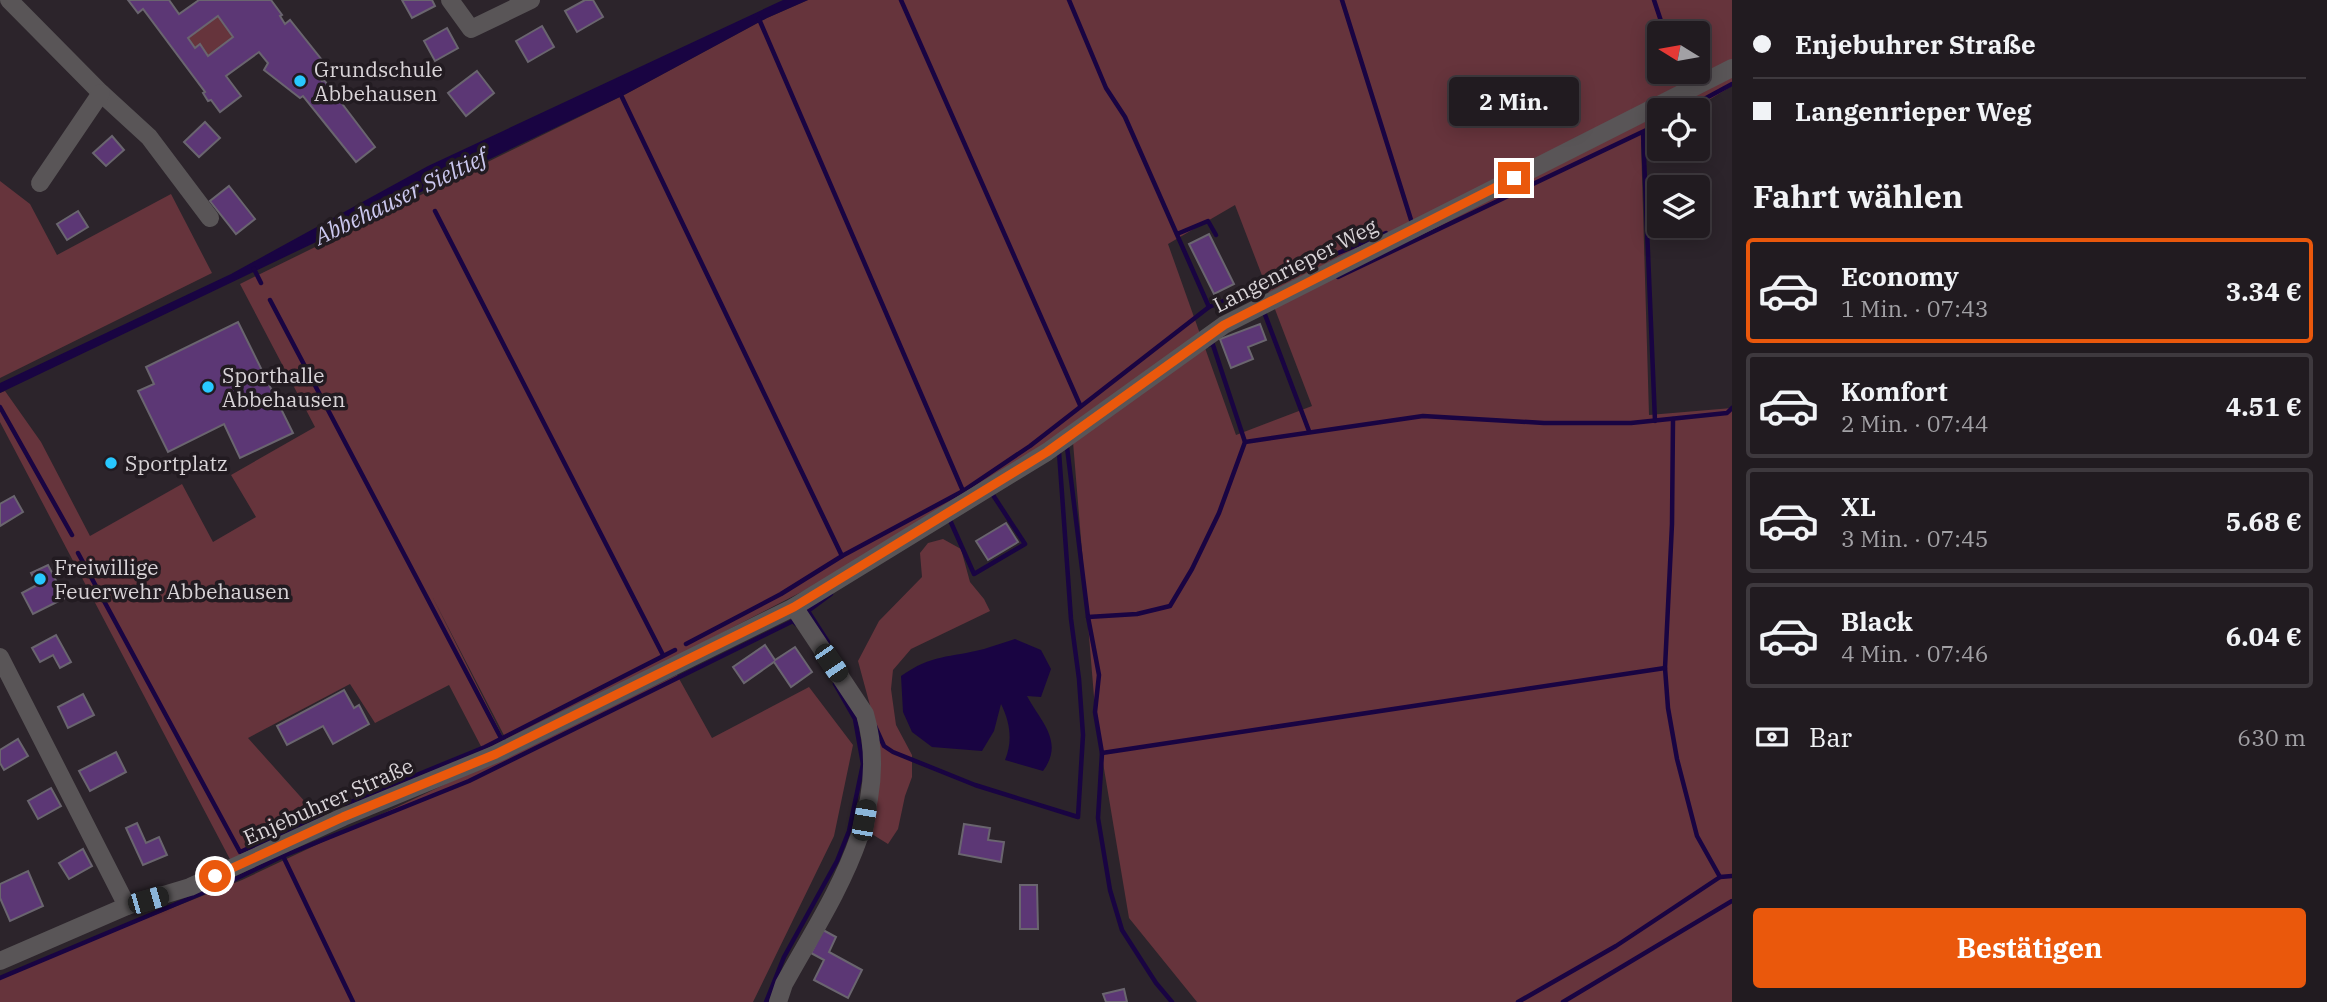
<!DOCTYPE html>
<html lang="de">
<head>
<meta charset="utf-8">
<style>
  :root { --surface:#211b20; --page:#292429; --text:#f1f3f6; --muted:#a2a1a5; --line:#3e393e; --accent:#ea580c }
  body { margin:0; font-family:"IBM Plex Serif",serif; background:var(--page); color:var(--text); height:100vh; display:flex; flex-direction:column; font-size:26px; white-space:nowrap }
  * { box-sizing:border-box; margin:0 }
  p { font-size:23px; color:var(--muted) }
  .icon { flex:none; width:38px; height:38px; fill:none; stroke:currentColor; stroke-width:2; stroke-linecap:round; stroke-linejoin:round }
  .map { position:relative; flex:1; overflow:hidden }
  .sheet { display:flex; flex-direction:column; background:var(--surface); width:595px }
  .sheet>* { flex:none }
  .banner { display:grid; align-content:center; height:154px; padding:0 21px; background:var(--surface) }
  .needle { width:46px; rotate:281deg }
  .controls { position:absolute; left:1647px; top:21px; display:grid; gap:14px }
  .controls a { display:grid; place-items:center; width:63px; height:63px; border-radius:7px; background:var(--surface); box-shadow:0 4px 18px #0003,0 0 0 2px var(--line); font-size:35px }
  .end { position:absolute; width:32px; height:32px; margin:-16px; border:9px solid #ea580c; background:#fff; box-shadow:0 0 0 4px #fff }
  .from { border-radius:50% }
  .bubble { position:absolute; height:49px; border-radius:7px; background:var(--surface); box-shadow:0 4px 18px #0003,0 0 0 2px var(--line); font-size:23px; font-weight:700; line-height:49px; text-align:center }
  .car { position:absolute; width:21px; height:42px; margin:-21px -10px; border-radius:9px; box-shadow:0 0 5px 2px #0007; background:linear-gradient(#222 24%,#8ab4d8 0 40%,#222 0 76%,#8ab4d8 0 86%,#222 0) }
  .banner b { display:flex; align-items:center; gap:24px; height:66px; font-size:26px }
  .banner b+b { border-top:2px solid var(--line) }
  .banner i { width:18px; height:18px; background:var(--text) }
  ul { padding:0; list-style:none }
  li { display:flex; align-items:center; gap:21px; height:105px; margin:0 14px 10px; padding:0 7px; border:4px solid var(--line); border-radius:7px }
  li div { flex:1 }
  li b { display:block; font-size:26px }
  li em { font-style:normal; font-weight:700 }
  li.on { border-color:var(--accent) }
  li>.icon { width:63px; height:63px; stroke-width:1.5 }
  h2 { padding:0 21px; font-size:32px; line-height:84px }
  .pay { display:flex; align-items:center; gap:18px; height:77px; padding:0 21px; font-size:26px }
  .pay p { margin-inline-start:auto }
  .primary-button { display:flex; gap:14px; margin-top:auto; padding:14px 21px }
  .primary-button a { flex:1; height:80px; border-radius:7px; background:var(--accent); color:#fff; font-size:28px; font-weight:700; line-height:80px; text-align:center }
  main { display:flex; flex:1; min-height:0 }
  .map>svg:first-child { display:block }
  .green { fill:#66343c; fill-rule:evenodd }
  .water { fill:#190442 }
  .lines { fill:none; stroke-linecap:round; stroke-linejoin:round }
  .stream { stroke:#190442; stroke-width:4.5 }
  .building { fill:#5c3775; stroke:#6a656f; stroke-width:2; fill-rule:evenodd }
  .minor { stroke:#595557; stroke-width:18 }
  .route { stroke:#ea580c; stroke-width:9 }
  .poi-dot { fill:#28c8ff; stroke:#221b21; stroke-width:2.5 }
  .labels { text-anchor:middle; dominant-baseline:central; stroke-width:7; stroke-linejoin:round; paint-order:stroke }
  .poi-label { font-size:21px; fill:#d9d4d8; stroke:#221b21; text-anchor:start }
  .street-label { font-size:21px; fill:#d9d4d8; stroke:#221b21 }
  .water-label { font-size:23px; font-style:italic; fill:#cbc8ef; stroke:#221b21 }
</style>
</head>
<body>
<main>
<div class="map">
<svg width="1732" height="1002" viewBox="0 0 1732 1002">
  <rect width="100%" height="100%" fill="#2c242b"/>
  <g class="green">
    <path d="M808,0H1732V86L1692,110H1659V131L1641,142L1649,415L1732,408V1002H1197L1129,918L1096,721L1073,442L854,565L508,743L432,596L506,743L485,754L449,685L375,723L350,684L248,738L324,823L233,865L0,422V393L5,391L41,442L90,536L182,484L213,542L256,517L231,475L315,427L240,284L626,94L767,18ZM1659,33H1698V72H1659ZM1235,205L1312,406L1236,435L1168,244Z"/>
    <path d="M218,16L233,37L208,56L200,45L195,48L188,38Z"/>
    <path d="M0,181L30,204L57,255L171,194L212,273L0,378Z"/>
    <path d="M943,539L961,549L970,582L984,599L990,611L911,649L893,670L891,689L896,725L912,755V777L905,796L898,829L888,844L867,831L864,807L878,735L858,661L879,621L922,577L920,553L928,543Z"/>
    <path d="M677,675L712,738L809,687L853,745L834,836L753,1002H0V977L242,880Z"/>
  </g>
  <g class="water">
    <path d="M783,0H808L767,18L626,94L0,393V383L231,274L428,166Z"/>
    <path d="M1015,639L1041,650L1051,669L1041,697L1027,696C1040,721 1065,741 1043,771L1005,760C1013,741 1010,722 1001,704L994,731L982,751L932,747L912,732L903,712L901,676C932,654 949,658 984,649C994,646 1005,642 1015,639Z"/>
  </g>
  <g class="lines">
    <g class="stream">
      <path d="M901,0L1080,405"/>
      <path d="M1342,0L1412,223"/>
      <path d="M1654,0L1665,33"/>
      <path d="M759,19L963,491"/>
      <path d="M1679,72L1684,86"/>
      <path d="M620,93L842,556"/>
      <path d="M1684,110L1732,84"/>
      <path d="M1643,133L1655,421"/>
      <path d="M435,211L663,655"/>
      <path d="M1177,234L1208,221L1216,235"/>
      <path d="M254,269L261,283"/>
      <path d="M1338,277L1659,124"/>
      <path d="M270,300L501,738"/>
      <path d="M1209,307L1386,233"/>
      <path d="M1264,312L1309,431"/>
      <path d="M0,407L72,535"/>
      <path d="M1673,419L1672,524L1665,668L1668,708L1677,759L1697,836L1720,877"/>
      <path d="M1245,442L1423,416L1544,423H1631L1727,413L1732,408"/>
      <path d="M1067,447L1088,617L1099,675L1095,712L1102,753L1098,818L1110,890L1122,930L1156,983L1172,1002"/>
      <path d="M949,518L974,574L1025,544L991,492L993,491"/>
      <path d="M78,553L240,852L322,816"/>
      <path d="M1088,617L1137,614L1170,606L1192,569L1219,513L1245,442L1212,342L1209,345"/>
      <path d="M828,642L808,611L831,594"/>
      <path d="M686,644L781,594L842,556L963,491L1030,446L1209,307L1125,117L1106,88L1069,0"/>
      <path d="M875,726L884,746L893,752L975,785L1078,817L1083,735L1079,679L1071,619L1059,452"/>
      <path d="M1102,753L1665,668"/>
      <path d="M346,804L485,747L675,650"/>
      <path d="M283,856L353,1002"/>
      <path d="M0,978L231,881L283,856L469,781L793,621L796,624"/>
      <path d="M766,1002L784,957L837,861L849,831L863,764L855,719L835,684"/>
      <path d="M1518,1002L1616,946L1720,877L1732,876"/>
      <path d="M1563,1002L1732,901"/>
    </g>
  </g>
  <g class="building">
    <path d="M128,0H169L179,14L199,0H271L282,15L280,16L285,24L290,20L326,65L315,73L322,81L324,80L375,147L356,162L303,96L300,98L264,70L268,63L259,52L226,76L241,96L220,112L211,100L208,101L203,93L205,92L143,9L138,13ZM218,16L233,37L208,56L200,44L195,48L188,38Z"/>
    <path d="M402,0H432L435,6L412,18Z"/>
    <path d="M585,0H593L603,17L577,32L565,11Z"/>
    <path d="M542,26L554,47L528,62L516,41Z"/>
    <path d="M447,28L458,48L435,61L424,41Z"/>
    <path d="M477,71L494,93L466,116L448,93Z"/>
    <path d="M205,122L220,138L199,157L184,142Z"/>
    <path d="M112,136L124,150L106,166L93,153Z"/>
    <path d="M229,186L255,219L236,234L210,201Z"/>
    <path d="M78,211L88,227L67,240L57,224Z"/>
    <path d="M1209,234L1234,284L1214,294L1189,244Z"/>
    <path d="M238,322L293,433L240,458L224,424L168,452L138,391L154,384L146,367Z"/>
    <path d="M1260,324L1266,340L1248,347L1253,359L1231,368L1220,339Z"/>
    <path d="M14,496L23,512L0,526V504Z"/>
    <path d="M1006,523L1018,542L988,560L976,541Z"/>
    <path d="M48,565L65,598L33,614L22,593L37,585L31,573Z"/>
    <path d="M56,635L71,662L60,668L53,655L40,662L32,648Z"/>
    <path d="M765,645L775,660L795,647L812,672L791,687L774,662L744,683L733,667Z"/>
    <path d="M344,690L354,708L359,705L369,724L333,744L323,726L287,745L277,726Z"/>
    <path d="M83,694L94,715L68,728L58,707Z"/>
    <path d="M18,739L28,756L4,770L0,763V750Z"/>
    <path d="M116,752L126,772L90,791L79,771Z"/>
    <path d="M51,788L61,806L38,819L28,801Z"/>
    <path d="M137,823L146,843L159,837L167,855L143,865L126,828Z"/>
    <path d="M964,824L990,828L988,840L1004,842L1001,862L959,854Z"/>
    <path d="M83,849L92,866L69,879L59,863Z"/>
    <path d="M28,871L43,906L10,921L0,898V884Z"/>
    <path d="M1020,885H1037L1038,929H1020Z"/>
    <path d="M823,930L836,937L829,952L862,970L848,998L814,980L824,960L811,953Z"/>
    <path d="M1124,989L1127,1002H1106L1103,994Z"/>
  </g>
  <g class="lines">
    <g class="minor">
      <path d="M9,0L101,93L149,137L210,218"/>
      <path d="M450,0L471,29L531,0"/>
      <path d="M40,183L101,93"/>
      <path d="M0,657L127,906"/>
      <path d="M0,961L127,906L190,887L343,817L496,754L794,607L1047,452L1224,325L1732,68"/>
      <path d="M778,1002L784,984C829,902 894,813 865,714L794,607"/>
    </g>
  </g>
  <g class="lines">
    <path class="route" d="M215,876L343,817L496,754L794,607L1047,452L1224,325L1514,178"/>
  </g>
  <g class="poi-dot">
    <circle cx="300" cy="81" r="7"/>
    <circle cx="208" cy="387" r="7"/>
    <circle cx="111" cy="463" r="7"/>
    <circle cx="40" cy="579" r="7"/>
  </g>
  <g class="labels">
    <g class="poi-label">
      <text x="314" y="69">Grundschule<tspan x="314" dy="24">Abbehausen</tspan></text>
      <text x="222" y="375">Sporthalle<tspan x="222" dy="24">Abbehausen</tspan></text>
      <text x="125" y="463">Sportplatz</text>
      <text x="54" y="567">Freiwillige<tspan x="54" dy="24">Feuerwehr Abbehausen</tspan></text>
    </g>
    <g class="street-label">
      <text transform="translate(1295 265) rotate(-27)">Langenrieper Weg</text>
      <text transform="translate(328 801) rotate(-24)">Enjebuhrer Straße</text>
    </g>
    <g class="water-label">
      <text transform="translate(400 196) rotate(-26)">Abbehauser Sieltief</text>
    </g>
  </g>
</svg>
<div class="controls">
<a><svg class="needle" viewBox="-14 -14 28 28"><path d="M0-13l5 13h-10z" fill="#e53935"/><path d="M0 13l5-13h-10z" fill="#a2a1a5"/></svg></a>
<a><svg class="icon" aria-label="locate" viewBox="0 0 24 24"><circle cx="12" cy="12" r="6"/><path d="M12 2v4M12 18v4M2 12h4M18 12h4"/></svg></a>
<a><svg class="icon" aria-label="layers" viewBox="0 0 24 24"><path d="M12 4l9 5-9 5-9-5zM3 14l9 5 9-5"/></svg></a>
</div>
<i class="end from" style="left:215px;top:876px"></i>
<i class="end" style="left:1514px;top:178px"></i>
<div class="bubble" style="left:1449px;top:77px;width:130px">2 Min.</div>
<i class="car" style="left:831px;top:663px;rotate:146deg"></i>
<i class="car" style="left:864px;top:820px;rotate:10deg"></i>
<i class="car" style="left:148px;top:900px;rotate:74deg"></i>
</div>
<section class="sheet">
<div class="banner">
<b><i class="from"></i>Enjebuhrer Straße</b>
<b><i></i>Langenrieper Weg</b>
</div>
<h2>Fahrt wählen</h2>
<ul>
<li class="on"><svg class="icon" aria-label="car" viewBox="0 0 24 24"><path d="M5 17H2v-5l4-1 3-4h7l3 4 3 1v5h-3M9 17h6M6 11h13"/><circle cx="7" cy="17" r="2"/><circle cx="17" cy="17" r="2"/></svg><div><b>Economy</b><p>1 Min. · 07:43</p></div><em>3.34 €</em></li>
<li><svg class="icon" aria-label="car" viewBox="0 0 24 24"><path d="M5 17H2v-5l4-1 3-4h7l3 4 3 1v5h-3M9 17h6M6 11h13"/><circle cx="7" cy="17" r="2"/><circle cx="17" cy="17" r="2"/></svg><div><b>Komfort</b><p>2 Min. · 07:44</p></div><em>4.51 €</em></li>
<li><svg class="icon" aria-label="car" viewBox="0 0 24 24"><path d="M5 17H2v-5l4-1 3-4h7l3 4 3 1v5h-3M9 17h6M6 11h13"/><circle cx="7" cy="17" r="2"/><circle cx="17" cy="17" r="2"/></svg><div><b>XL</b><p>3 Min. · 07:45</p></div><em>5.68 €</em></li>
<li><svg class="icon" aria-label="car" viewBox="0 0 24 24"><path d="M5 17H2v-5l4-1 3-4h7l3 4 3 1v5h-3M9 17h6M6 11h13"/><circle cx="7" cy="17" r="2"/><circle cx="17" cy="17" r="2"/></svg><div><b>Black</b><p>4 Min. · 07:46</p></div><em>6.04 €</em></li>
</ul>
<div class="pay"><svg class="icon" aria-label="cash" viewBox="0 0 24 24"><path d="M3 7h18v10H3z"/><circle cx="12" cy="12" r="2"/></svg>Bar<p>630 m</p></div>
<div class="primary-button"><a>Bestätigen</a></div>
</section>
</main>
</body>
</html>
